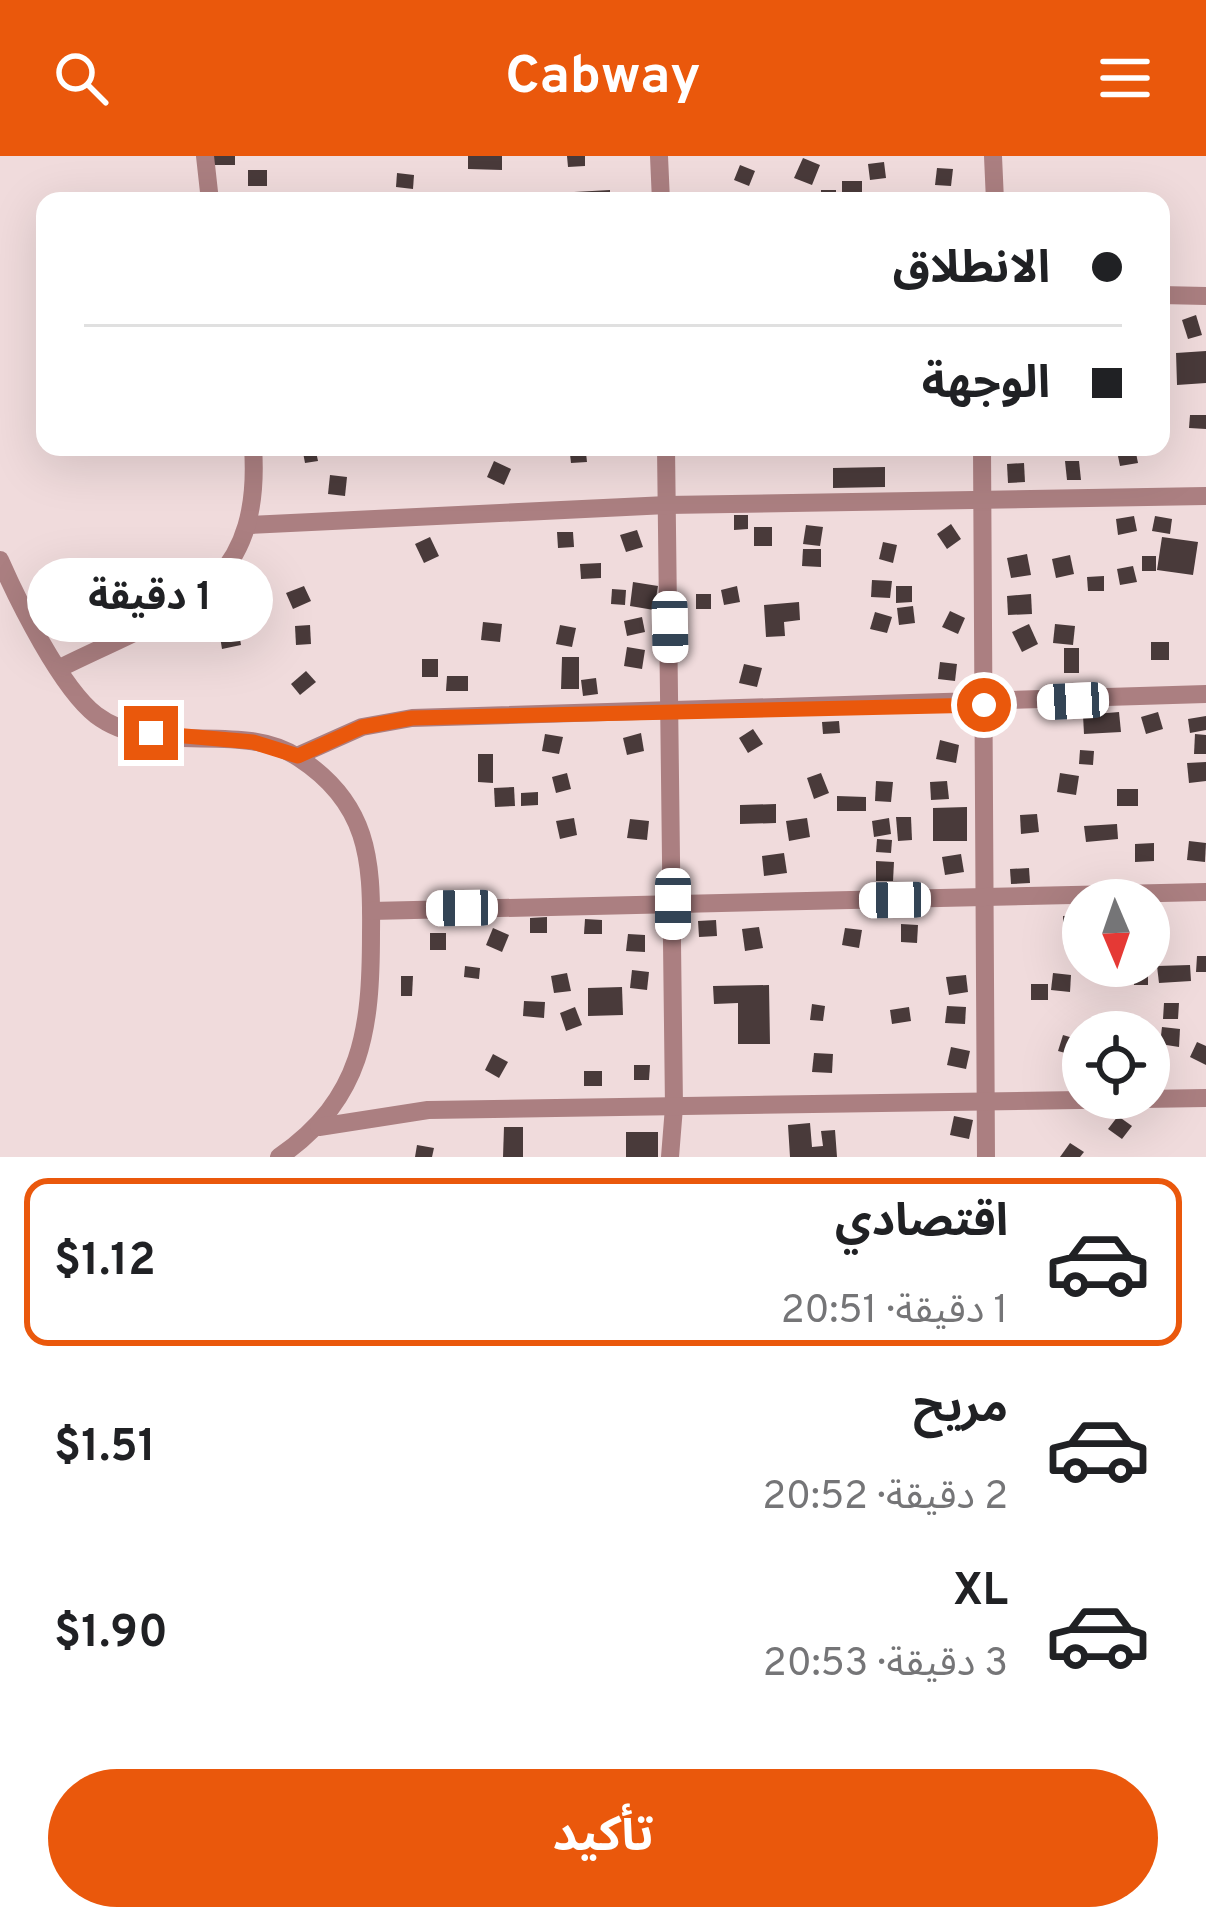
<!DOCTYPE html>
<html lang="ar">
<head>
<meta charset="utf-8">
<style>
  :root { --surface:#fff; --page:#f2f2f2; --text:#202124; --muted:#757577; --line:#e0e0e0; --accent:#ea580c }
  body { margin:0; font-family:Overpass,"Noto Sans Arabic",sans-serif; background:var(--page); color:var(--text); direction:rtl; height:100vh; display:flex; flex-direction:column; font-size:45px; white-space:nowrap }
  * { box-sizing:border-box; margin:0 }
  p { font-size:39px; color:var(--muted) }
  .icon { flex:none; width:66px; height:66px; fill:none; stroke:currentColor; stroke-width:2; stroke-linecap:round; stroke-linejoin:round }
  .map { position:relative; height:1001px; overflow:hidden; direction:ltr }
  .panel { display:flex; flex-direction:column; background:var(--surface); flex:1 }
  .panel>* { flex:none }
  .guide { position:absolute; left:36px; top:36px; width:1134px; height:264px; border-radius:24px; box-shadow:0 12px 48px #0002; direction:rtl; display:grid; align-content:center; height:264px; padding:0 48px; background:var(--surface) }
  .needle { width:78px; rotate:178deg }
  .tools { position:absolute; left:1062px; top:723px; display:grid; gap:24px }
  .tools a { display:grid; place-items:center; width:108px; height:108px; border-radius:50%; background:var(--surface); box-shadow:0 12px 48px #0002; font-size:60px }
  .end { position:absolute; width:54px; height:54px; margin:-27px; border:15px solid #ea580c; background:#fff; box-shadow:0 0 0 6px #fff }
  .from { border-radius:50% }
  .bubble { position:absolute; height:84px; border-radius:42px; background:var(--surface); box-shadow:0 12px 48px #0002; font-size:39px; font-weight:700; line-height:84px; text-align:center; direction:rtl }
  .car { position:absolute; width:36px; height:72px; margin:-36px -18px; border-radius:15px; box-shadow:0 0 9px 3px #0007; background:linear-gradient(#fff 24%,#345 0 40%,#fff 0 76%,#345 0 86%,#fff 0) }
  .guide b { display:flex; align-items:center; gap:42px; height:114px; font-size:45px }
  .guide b+b { border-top:3px solid var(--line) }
  .guide i { width:30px; height:30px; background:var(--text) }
  ul { padding:21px 0 0; list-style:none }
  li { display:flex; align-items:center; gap:36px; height:168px; margin:0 24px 18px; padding:0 24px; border:6px solid transparent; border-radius:24px }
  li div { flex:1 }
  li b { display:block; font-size:45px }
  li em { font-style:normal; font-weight:700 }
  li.on { border-color:var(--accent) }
  li>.icon { width:108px; height:108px; stroke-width:1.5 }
  .primary-button { display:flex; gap:24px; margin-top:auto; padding:24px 48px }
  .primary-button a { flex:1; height:138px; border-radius:72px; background:var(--accent); color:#fff; font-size:48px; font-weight:700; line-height:138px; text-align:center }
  header { display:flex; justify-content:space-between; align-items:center; height:156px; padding:0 48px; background:var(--accent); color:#fff; font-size:54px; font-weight:700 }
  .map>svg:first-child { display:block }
  .building { fill:#493a3a }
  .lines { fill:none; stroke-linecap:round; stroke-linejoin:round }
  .minor { stroke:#ab7f81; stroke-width:18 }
  .route { stroke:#ea580c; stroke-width:15 }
</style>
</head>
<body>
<header><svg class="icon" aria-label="menu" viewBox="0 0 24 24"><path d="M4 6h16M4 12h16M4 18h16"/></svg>Cabway<svg class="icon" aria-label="search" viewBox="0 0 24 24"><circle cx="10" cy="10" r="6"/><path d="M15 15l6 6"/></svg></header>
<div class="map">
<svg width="1206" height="1001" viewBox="0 0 1206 1001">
  <rect width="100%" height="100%" fill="#f0dbdc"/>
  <g class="building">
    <rect x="204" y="0" width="31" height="9"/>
    <path d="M468,0H502V14L468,13Z"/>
    <path d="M567,0H585V10L568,11Z"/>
    <path d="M803,2L820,9L812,29L794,22Z"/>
    <path d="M884,6L886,22L870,24L868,8Z"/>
    <path d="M740,9L755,15L749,30L734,24Z"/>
    <path d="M937,12L953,13L951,30L935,29Z"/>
    <rect x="248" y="14" width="19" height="16"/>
    <path d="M397,17L414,19L413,33L396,31Z"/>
    <rect x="842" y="25" width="20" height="15"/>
    <path d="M610,34V45H574V36Z"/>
    <rect x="821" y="34" width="15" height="11"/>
    <path d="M1196,159L1202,179L1188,183L1182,164Z"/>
    <path d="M1206,195V227L1177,229L1176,197Z"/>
    <path d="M1190,259H1206V273L1189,272Z"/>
    <path d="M302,291H315L318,305L305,307Z"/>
    <path d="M1135,292L1138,307L1120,310L1117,295Z"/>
    <path d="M586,297L587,306L571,307L570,298Z"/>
    <path d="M494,305L511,313L504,329L487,321Z"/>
    <path d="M1065,305H1079L1081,324H1067Z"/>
    <path d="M1024,307L1025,326L1008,327L1007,308Z"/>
    <path d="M885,311V331L833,332V312Z"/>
    <path d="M330,319L347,321L345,340L328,338Z"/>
    <path d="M734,359H748V373L734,374Z"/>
    <path d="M1134,360L1137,375L1118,379L1116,363Z"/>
    <path d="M1155,360L1172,363L1170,378L1152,375Z"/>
    <path d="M951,368L961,383L947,393L937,378Z"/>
    <path d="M806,369L823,371L820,390L803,388Z"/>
    <rect x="754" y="371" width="18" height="19"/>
    <path d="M637,374L643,391L626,396L620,379Z"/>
    <path d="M557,376H573L574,391L558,392Z"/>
    <path d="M430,381L439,400L424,407L415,388Z"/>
    <path d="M1162,381L1198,386L1193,419L1157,414Z"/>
    <path d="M883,386L897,389L893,407L879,403Z"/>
    <path d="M803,393H821V411L802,410Z"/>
    <path d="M1027,398L1031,419L1011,422L1007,402Z"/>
    <path d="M1070,399L1074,418L1056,422L1052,403Z"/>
    <rect x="1142" y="400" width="14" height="15"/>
    <path d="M601,407V422L581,423L580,408Z"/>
    <path d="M1133,410L1137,426L1120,429L1117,413Z"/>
    <path d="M1104,420V435H1088L1087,421Z"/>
    <path d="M872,424L892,425L890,442L871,441Z"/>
    <path d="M633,426L658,430L654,454L630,450Z"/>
    <path d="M304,430L311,445L293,453L286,437Z"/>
    <path d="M737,430L740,446L724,449L721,434Z"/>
    <path d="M896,430H912V446L896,447Z"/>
    <path d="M263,433L269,451L252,458L246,440Z"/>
    <path d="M612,433L626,434L625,449L611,448Z"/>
    <rect x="696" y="438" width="15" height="15"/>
    <path d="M1031,438L1032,458L1008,459L1007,440Z"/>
    <path d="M799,446L800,464L784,466L785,480L766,481L764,449Z"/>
    <path d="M913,450L915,467L899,469L897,452Z"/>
    <path d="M950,455L965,462L958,478L942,471Z"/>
    <path d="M875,456L892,461L887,477L870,473Z"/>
    <path d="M642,461L645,476L627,480L624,465Z"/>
    <path d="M483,466L502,468L500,486L481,484Z"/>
    <path d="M1029,468L1038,488L1022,496L1012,476Z"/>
    <path d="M1055,468L1075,470L1073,489L1053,487Z"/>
    <path d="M310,469L311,488L296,489L295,470Z"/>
    <path d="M560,469L576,472L572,491L556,488Z"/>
    <path d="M238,471L241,489L222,493L219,474Z"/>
    <rect x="1151" y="486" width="18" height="18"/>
    <path d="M627,491L645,494L642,513L624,510Z"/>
    <rect x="1064" y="492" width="15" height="25"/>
    <path d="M562,501H579V533H561Z"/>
    <rect x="422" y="503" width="16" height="18"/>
    <path d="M940,506L957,508L955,525L938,523Z"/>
    <path d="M744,508L762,512L757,531L739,527Z"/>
    <path d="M306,515L316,526L300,539L291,528Z"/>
    <path d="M447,520H468V535H446Z"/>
    <path d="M596,522L598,538L583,540L581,524Z"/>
    <path d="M1119,556L1121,576L1084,578L1083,559Z"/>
    <path d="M1158,556L1163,573L1146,578L1141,561Z"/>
    <path d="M1206,560V574L1190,577L1188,563Z"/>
    <path d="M839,565L840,577L823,578L822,566Z"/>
    <path d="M753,573L763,588L748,597L739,582Z"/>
    <path d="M641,577L644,595L627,599L623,582Z"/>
    <path d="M545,578L563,581L559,598L542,595Z"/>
    <path d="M1195,578L1206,579V598H1194Z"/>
    <path d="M940,584L959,589L956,607L936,603Z"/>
    <path d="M1080,594L1094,595L1093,609L1079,608Z"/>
    <path d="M478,598H493V627L478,626Z"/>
    <path d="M1206,606V625L1189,627L1187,607Z"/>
    <path d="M567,617L571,633L556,637L552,621Z"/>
    <path d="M821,617L829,637L814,643L807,622Z"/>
    <path d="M1060,617L1079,620L1076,639L1057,636Z"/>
    <path d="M876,625L893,626L891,646L875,645Z"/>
    <path d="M947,625L949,643L931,644L930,626Z"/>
    <path d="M514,631L515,650L495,651L494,632Z"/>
    <rect x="1117" y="633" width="21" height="17"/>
    <path d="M538,636V649L521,650V637Z"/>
    <path d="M837,640L866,641V655H837Z"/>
    <path d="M776,648V667L740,668V649Z"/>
    <path d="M967,651V685H933V652Z"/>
    <path d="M1037,658L1039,676L1021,678L1020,659Z"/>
    <path d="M896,661H911L912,684L898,685Z"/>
    <path d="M574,662L577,679L560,683L556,665Z"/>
    <path d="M807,662L810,681L789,685L786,665Z"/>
    <path d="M889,662L891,678L874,681L872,665Z"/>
    <path d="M630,663L649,665L647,684L627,682Z"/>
    <path d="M1117,668L1118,683L1086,686L1084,670Z"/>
    <path d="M877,683L892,684L891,697L876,696Z"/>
    <path d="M1189,685L1206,687L1205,706L1187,704Z"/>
    <path d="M1154,687V705L1135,706V688Z"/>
    <path d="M784,697L787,717L764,720L762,700Z"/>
    <path d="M961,698L964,716L945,719L942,701Z"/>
    <path d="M876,705L894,706L893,725H876Z"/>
    <path d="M1029,712L1030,727L1011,728L1010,713Z"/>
    <path d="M1081,759V791H1064L1063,760Z"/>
    <path d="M547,761V777H530V762Z"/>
    <path d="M585,763L602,764V778H584Z"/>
    <path d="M716,764L717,780L699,781L698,765Z"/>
    <path d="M901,768L918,769L917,787L901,786Z"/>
    <path d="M759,771L763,792L745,795L742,773Z"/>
    <path d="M493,772L509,779L502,796L486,789Z"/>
    <path d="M845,772L862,774L859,792L842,789Z"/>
    <rect x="430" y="777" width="16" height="17"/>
    <path d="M628,778L645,779V796L626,795Z"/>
    <path d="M1197,800H1206V816H1196Z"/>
    <path d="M1190,809L1191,825L1159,827L1157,810Z"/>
    <path d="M465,810L480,812L479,823L464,821Z"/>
    <path d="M1148,813V829H1134L1133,814Z"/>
    <path d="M632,814L649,816L647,834L630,832Z"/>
    <path d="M567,817L571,835L554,837L551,820Z"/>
    <path d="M1053,817L1071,819L1070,836L1051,834Z"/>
    <path d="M966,819L968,836L949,839L946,821Z"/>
    <path d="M401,820H413L412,840H401Z"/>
    <rect x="1031" y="828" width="17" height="16"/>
    <path d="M769,829L770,888H738V847L714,848L713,830Z"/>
    <path d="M622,831L623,859L588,860V832Z"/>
    <path d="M524,845L545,846L544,862L523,860Z"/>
    <path d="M1164,847H1179L1178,863H1163Z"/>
    <path d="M812,848L825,850L823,865L810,864Z"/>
    <path d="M947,850L966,851L965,868L945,867Z"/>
    <path d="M575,851L582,869L566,875L560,857Z"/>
    <path d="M909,851L911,865L892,868L890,854Z"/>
    <path d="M1162,871L1180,873L1179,891L1160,888Z"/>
    <path d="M1063,879L1080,884L1076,900L1058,895Z"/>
    <path d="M1197,886L1206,890V909L1190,901Z"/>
    <path d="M951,891L970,895L966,913L947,909Z"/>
    <path d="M814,897L833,898L832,917L812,916Z"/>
    <path d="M493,898L508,906L499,922L485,914Z"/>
    <path d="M634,909H650L649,924H634Z"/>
    <rect x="584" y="915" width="18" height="15"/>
    <path d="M954,960L973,964L969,983L950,979Z"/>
    <path d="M1118,960L1132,970L1122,983L1108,973Z"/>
    <path d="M810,967L812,991L823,990L821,975L835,974L837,1001H790L788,969Z"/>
    <path d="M504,971H523V1001H503Z"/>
    <rect x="626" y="976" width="32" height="25"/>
    <path d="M1070,987L1084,996L1080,1001H1060Z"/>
    <path d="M417,989L434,992L432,1001H415Z"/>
  </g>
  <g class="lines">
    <g class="minor">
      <path d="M205,0L210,45"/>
      <path d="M659,0L661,45"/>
      <path d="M993,0L995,45"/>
      <path d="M1161,139L1206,140"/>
      <path d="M666,291L674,951L670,1001"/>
      <path d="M982,291L986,1001"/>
      <path d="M250,369L667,349L1206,340"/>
      <path d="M0,404C18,445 61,532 96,559C154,603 241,563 299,602C368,647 372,703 371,777C371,873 363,943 279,1001"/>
      <path d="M60,512C174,455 263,439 253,291"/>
      <path d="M297,600L362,571L412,562L1206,538"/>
      <path d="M371,755L1206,736"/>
      <path d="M319,971L428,954L1206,942"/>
    </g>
  </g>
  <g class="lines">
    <path class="route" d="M151,577L253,586L298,600L362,571L412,562L984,549"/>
  </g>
</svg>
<div class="tools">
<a><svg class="needle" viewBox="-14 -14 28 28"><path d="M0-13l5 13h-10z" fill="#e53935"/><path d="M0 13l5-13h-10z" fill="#757577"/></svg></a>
<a><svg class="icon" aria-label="locate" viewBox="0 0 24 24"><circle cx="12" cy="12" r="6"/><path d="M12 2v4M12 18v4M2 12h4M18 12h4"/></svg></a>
</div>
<i class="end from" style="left:984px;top:549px"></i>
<i class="end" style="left:151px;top:577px"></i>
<div class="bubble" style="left:27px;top:402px;width:246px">1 دقيقة</div>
<i class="car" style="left:670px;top:471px;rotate:179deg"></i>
<i class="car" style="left:1073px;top:545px;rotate:267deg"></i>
<i class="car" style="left:895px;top:744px;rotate:269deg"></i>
<i class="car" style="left:673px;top:748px;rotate:180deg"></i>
<i class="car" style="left:462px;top:752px;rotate:269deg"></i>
<div class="guide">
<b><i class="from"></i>الانطلاق</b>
<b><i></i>الوجهة</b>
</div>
</div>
<section class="panel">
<ul>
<li class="on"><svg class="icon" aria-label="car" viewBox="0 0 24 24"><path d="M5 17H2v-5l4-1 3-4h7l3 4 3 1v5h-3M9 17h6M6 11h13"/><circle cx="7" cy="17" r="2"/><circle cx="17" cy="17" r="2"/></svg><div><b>اقتصادي</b><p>1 دقيقة · 20:51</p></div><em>$1.12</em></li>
<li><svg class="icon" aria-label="car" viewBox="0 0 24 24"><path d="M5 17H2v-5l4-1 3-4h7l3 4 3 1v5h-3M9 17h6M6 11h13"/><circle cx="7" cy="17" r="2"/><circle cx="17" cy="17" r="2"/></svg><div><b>مريح</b><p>2 دقيقة · 20:52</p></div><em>$1.51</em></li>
<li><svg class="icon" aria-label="car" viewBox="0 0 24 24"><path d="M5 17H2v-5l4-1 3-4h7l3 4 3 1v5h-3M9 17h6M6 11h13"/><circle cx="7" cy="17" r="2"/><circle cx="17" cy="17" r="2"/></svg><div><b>XL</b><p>3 دقيقة · 20:53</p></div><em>$1.90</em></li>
</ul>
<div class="primary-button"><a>تأكيد</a></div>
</section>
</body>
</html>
